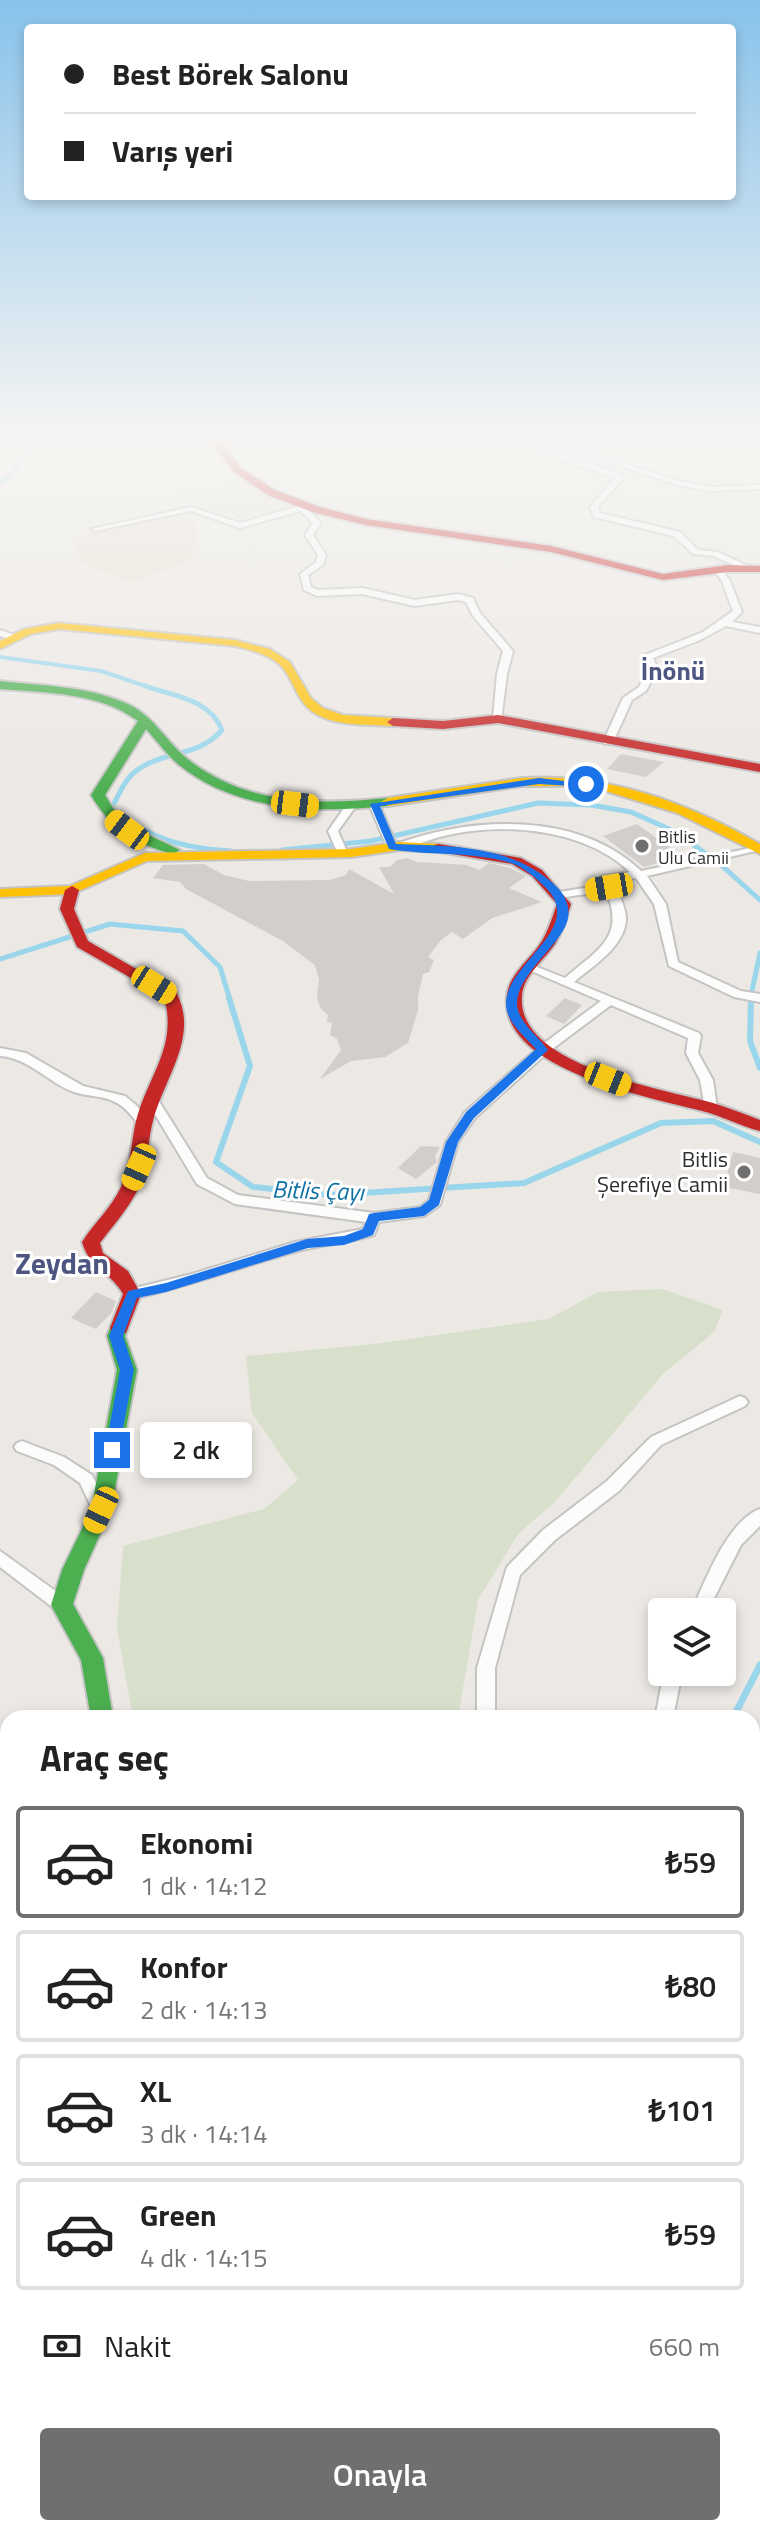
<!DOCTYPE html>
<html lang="tr">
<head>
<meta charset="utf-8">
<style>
  :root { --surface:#fff; --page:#f2f2f2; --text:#222; --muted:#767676; --line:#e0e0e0; --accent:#706f6e }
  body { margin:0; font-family:"Titillium Web",sans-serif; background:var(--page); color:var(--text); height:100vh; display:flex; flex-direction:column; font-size:30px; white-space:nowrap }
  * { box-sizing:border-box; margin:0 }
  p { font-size:26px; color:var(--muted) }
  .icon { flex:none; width:44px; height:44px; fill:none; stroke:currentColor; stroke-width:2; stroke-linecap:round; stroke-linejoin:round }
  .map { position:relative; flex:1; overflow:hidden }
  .details { position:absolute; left:0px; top:1710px; width:760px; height:826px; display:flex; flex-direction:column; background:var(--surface); border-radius:24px 24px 0 0; box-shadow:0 4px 12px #0003 }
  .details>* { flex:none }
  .banner { position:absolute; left:24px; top:24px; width:712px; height:176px; border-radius:8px; box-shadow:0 4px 12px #0003; display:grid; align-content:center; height:176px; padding:0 40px; background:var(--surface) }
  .controls { position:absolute; left:648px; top:1598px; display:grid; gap:16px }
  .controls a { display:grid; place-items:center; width:88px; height:88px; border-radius:8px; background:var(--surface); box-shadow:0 4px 12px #0003; font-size:40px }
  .end { position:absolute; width:36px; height:36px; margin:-18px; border:10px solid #1a73e8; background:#fff; box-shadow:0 0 0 4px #fff }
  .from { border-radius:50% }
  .bubble { position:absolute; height:56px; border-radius:8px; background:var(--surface); box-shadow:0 4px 12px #0003; font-size:26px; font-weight:600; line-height:56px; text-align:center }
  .car { position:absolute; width:24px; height:48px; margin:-24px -12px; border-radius:10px; box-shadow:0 0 6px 2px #0007; background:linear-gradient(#f5c518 24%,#345 0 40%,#f5c518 0 76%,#345 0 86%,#f5c518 0) }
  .banner b { display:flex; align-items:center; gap:28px; height:76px; font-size:30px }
  .banner b+b { border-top:2px solid var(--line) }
  .banner i { width:20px; height:20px; background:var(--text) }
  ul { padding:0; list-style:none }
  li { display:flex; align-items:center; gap:24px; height:112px; margin:0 16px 12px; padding:0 24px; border:4px solid var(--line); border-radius:8px }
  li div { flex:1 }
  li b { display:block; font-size:30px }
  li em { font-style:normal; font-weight:600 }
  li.current { border-color:var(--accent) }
  li>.icon { width:72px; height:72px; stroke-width:1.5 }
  h2 { padding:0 40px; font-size:36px; line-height:96px }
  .pay { display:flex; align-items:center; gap:20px; height:88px; padding:0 40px; font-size:30px }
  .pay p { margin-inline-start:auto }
  .button { display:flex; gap:16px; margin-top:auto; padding:16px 40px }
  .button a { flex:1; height:92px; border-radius:8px; background:var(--accent); color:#fff; font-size:32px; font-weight:600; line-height:92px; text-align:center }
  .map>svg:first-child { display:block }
  .education { fill:#e6e0d3 }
  .cemetery { fill:#d8e0cc }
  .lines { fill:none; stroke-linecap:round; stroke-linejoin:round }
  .stream-far3 { stroke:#99d6ec; stroke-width:4 }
  .stream-far2 { stroke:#99d6ec; stroke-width:5 }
  .stream-far1 { stroke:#99d6ec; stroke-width:6 }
  .stream { stroke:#99d6ec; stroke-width:7 }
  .building { fill:#d1cecb }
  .street-casing { stroke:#c5c4c5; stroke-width:4 }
  .fast-casing { stroke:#c5c4c5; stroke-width:4 }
  .slow-casing { stroke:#c5c4c5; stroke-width:4 }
  .jam-casing { stroke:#c5c4c5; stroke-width:4 }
  .street { fill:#fcfcfb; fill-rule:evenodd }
  .fast { fill:#4caf50; fill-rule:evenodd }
  .slow { fill:#ffc107; fill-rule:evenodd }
  .jam { fill:#c62828; fill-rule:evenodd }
  .route { fill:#1a73e8 }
  .poi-dot { fill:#706f6e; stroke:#fff; stroke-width:3 }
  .labels { text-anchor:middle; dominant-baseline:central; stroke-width:6; stroke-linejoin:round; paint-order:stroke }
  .far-poi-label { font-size:18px; fill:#2e2e2e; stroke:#fff; text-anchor:start }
  .poi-label { font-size:22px; fill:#2e2e2e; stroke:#fff; text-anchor:end }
  .water-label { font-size:24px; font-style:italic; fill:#0d6fa3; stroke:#fff }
  .far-district-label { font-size:26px; font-weight:bold; fill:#4d5680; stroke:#fff }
  .district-label { font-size:30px; font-weight:bold; fill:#4d5680; stroke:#fff }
</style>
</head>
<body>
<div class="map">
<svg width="760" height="2535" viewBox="0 0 760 2535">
  <rect width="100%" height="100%" fill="#ece8e4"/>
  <g class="education">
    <path d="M245,480L287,508L245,519L200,506L179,495Z"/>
    <path d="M186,514L196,522L192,560L131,582L81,563L72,537Z"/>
    <path d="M8,2217V2528H84L83,2535H0V2233Z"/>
  </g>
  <path class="cemetery" d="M662,1289L723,1310L714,1332L664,1373L554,1503L518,1534L478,1600L458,1718H133L117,1628L123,1546L264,1509L298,1480L252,1413L246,1356L374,1344L549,1319L598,1292Z"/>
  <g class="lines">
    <g class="stream-far3">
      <path d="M0,484L13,472L31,446L29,441"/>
      <path d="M0,657L101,671L151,688"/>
    </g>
    <g class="stream-far2">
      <path d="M145,686C174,696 210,699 222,730C198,758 163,750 136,771C124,780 118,797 111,809C152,839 181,848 231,851"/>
      <path d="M282,850L371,841L538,803L591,805L631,812L676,832L720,864L760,900"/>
      <path d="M0,959L110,924L183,931L220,967L230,1000"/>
      <path d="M750,1000L760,953"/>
    </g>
    <g class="stream-far1">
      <path d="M229,998L250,1066L216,1162L253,1187L329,1195L524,1183L661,1123L713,1121L760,1142"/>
      <path d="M751,998L750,1041L760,1068"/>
    </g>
    <g class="stream">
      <path d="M733,1718L760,1665"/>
      <path d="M752,1818L760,1833"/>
    </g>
  </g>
  <g class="building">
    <path d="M621,754L664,762L646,777L607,769Z"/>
    <path d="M637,824L682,856L644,867L603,836Z"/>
    <path d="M407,858L416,862L467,865L479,870L489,863L510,868L526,876L509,888L542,902L492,918L463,939L452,932L441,940L428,957L434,960L429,972L423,974L418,996V1010L408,1043L385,1057L351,1061L320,1079L341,1050L337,1039L330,1035L332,1023L327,1022L328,1015L321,1009L317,999L319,980L315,965L283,941L186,889L180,882L153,878L163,865L204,864L224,875L249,881L330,880L346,875L349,869L394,894L379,867H390L397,860Z"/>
    <path d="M565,998L582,1005L564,1024L546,1016Z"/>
    <path d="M421,1146L440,1147L435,1156L437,1162L416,1179L398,1168Z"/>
    <path d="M733,1152L760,1158V1194L724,1187Z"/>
    <path d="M96,1292L116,1301L112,1312L96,1329L71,1318Z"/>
  </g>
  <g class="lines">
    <g class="street-casing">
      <g id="street">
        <path d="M525,441H534L549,450L623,475V479L598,507L600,513L680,532L698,550L718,552L750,567L746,570L713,556L693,554L674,536L594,517L590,507L615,478L543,454Z"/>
        <path d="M540,441H552L683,482L710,487L760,485V489L710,491L682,486Z"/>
        <path d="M299,506H305L321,523L313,535L326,555L323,565L308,575L311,587L318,590L362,588L415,600L458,594L473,598L480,613L513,651L507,674L501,721L493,719L497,674L503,651L473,616L466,602L458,600L415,606L362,594L317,596L304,590L300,574L316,562L318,555L305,535L313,523L300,511L240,528L191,511L95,531L91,529L191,507L240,523Z"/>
        <path d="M715,568H721L730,581L742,612L732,622L760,627V633L726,626L698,641L653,658L658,669L646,691L632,700L613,742L605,744L603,742L623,698L639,687L648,669L643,657L645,655L703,632L733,611L722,581L714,570Z"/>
        <path d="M0,630L15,635L16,637L12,640L0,636Z"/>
        <path d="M374,801L379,804L396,844C473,816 578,811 641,871L760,846V850L647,876L666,904L678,962L741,991L760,994V1002L734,997L669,966L654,904L636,878L613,881C618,892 625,905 626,918C626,946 593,966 574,982L699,1033L701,1036L698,1053L713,1080L717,1108L711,1112L705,1108L700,1080L686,1053L688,1038L611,1005L547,1053L475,1118L458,1142L440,1205L424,1216L379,1222L374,1235C348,1243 321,1245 294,1252C240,1267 187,1287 132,1299L127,1298L125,1294L127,1290L192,1274L295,1242L363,1229L366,1222L235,1204L197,1184L147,1101L149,1098H157L207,1178L238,1195L374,1213L420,1207L429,1200L446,1142L465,1112L539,1047L601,1001L522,967L524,965H532L565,978C597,950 626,938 606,891L559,898L553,895L559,892L603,885L601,879L602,877L630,872C585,829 506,822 448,835C428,839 408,850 388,849L369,804Z"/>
        <path d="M351,803L356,806L338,831L348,854L343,857L338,854L328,831L347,804Z"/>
        <path d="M0,1048L26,1053L83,1086L125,1096L136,1105L150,1122L149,1125H139C133,1117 126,1108 117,1103C104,1095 88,1097 74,1092C47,1082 29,1058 0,1056Z"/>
        <path d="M740,1396L745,1398L748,1402L745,1406L661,1445L619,1491L555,1540L520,1575L495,1668V1709L491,1718H473L477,1709V1668L507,1567L543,1530L607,1481L651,1437Z"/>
        <path d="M22,1441L64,1457L92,1475L109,1510L107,1515L101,1517L95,1515L80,1483L54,1465L17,1451L14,1447L17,1443Z"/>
        <path d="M760,1509V1526L741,1545L707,1612H691C705,1582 727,1521 760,1509Z"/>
        <path d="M0,1551L68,1600L70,1605L68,1610L62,1612L56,1610L0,1567Z"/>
        <path d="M664,1672H682L673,1718H655Z"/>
        <path d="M752,1997L760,2001V2026L752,2022Z"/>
      </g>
    </g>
    <g class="fast-casing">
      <g id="fast">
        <path d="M0,681C44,686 92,686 132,706C156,719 168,744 189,760C246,805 319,805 388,798L395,802L388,806C317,813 238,812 179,765C167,755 157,741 146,729L105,795L116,813L134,828L180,850L173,854C137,845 110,828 91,795L138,721C99,692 46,693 0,689Z"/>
        <path d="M119,1321L126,1323L128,1328L125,1336L137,1370L111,1510L84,1570L73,1604L103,1658L113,1718H91L81,1660L51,1605L62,1570L91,1510L117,1370L107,1336L112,1323Z"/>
        <path d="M8,2147V2188L0,2192V2151Z"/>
      </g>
    </g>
    <g class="slow-casing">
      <g id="slow">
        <path d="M59,623L235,640L270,649L290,662L311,698L323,708L343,715L393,718L399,722L393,726C367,724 335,727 313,712C296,700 294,680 281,666C269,654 250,650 235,646L59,629L31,634L0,649V641L24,629Z"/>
        <path d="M522,778C608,773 686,802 760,844V854L677,813L599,789L570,786H522L388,806L381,802L388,798Z"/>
        <path d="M400,842L439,844L446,848L439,852L400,850L351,857L147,861L72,894L0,897V889L70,886L145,853L351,849Z"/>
      </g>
    </g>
    <g class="jam-casing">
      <g id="jam">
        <path d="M211,441H221L241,468L275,490L320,507L366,519L551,546L663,574L728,565L760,566V572H728L663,580L551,552L366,525L312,512L268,495L234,472Z"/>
        <path d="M498,715L760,764V772L498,723L443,729L393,726L387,722L393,718L443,721Z"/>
        <path d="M439,844L521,858L542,870L571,904C567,918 562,932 555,944C545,959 523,976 522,996C516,1066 664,1089 713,1103C729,1108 745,1114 760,1120V1131C740,1126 722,1116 702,1111C650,1097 497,1070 507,995C509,975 530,959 540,944C548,932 552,918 557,904L532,876L512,864L434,851V845Z"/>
        <path d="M72,886L79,890L74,909L88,941L176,992C200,1036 164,1078 153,1121C147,1144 148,1170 136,1193C127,1210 112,1227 100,1243L103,1253L128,1271L141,1294L128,1328L126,1333H112L110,1328L123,1294C109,1270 90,1270 82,1242C94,1223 112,1207 121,1187C131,1166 131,1142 136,1121C148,1075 178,1047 164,997L77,947L60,909L65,890Z"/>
      </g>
    </g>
    <use href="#street" class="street"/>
    <use href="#fast" class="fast"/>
    <use href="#slow" class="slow"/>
    <use href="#jam" class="jam"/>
  </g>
  <linearGradient id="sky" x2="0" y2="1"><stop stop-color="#88c2ea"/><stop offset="0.55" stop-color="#f6f5f3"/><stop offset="1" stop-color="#f6f5f3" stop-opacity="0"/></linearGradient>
  <rect width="760" height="796" fill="url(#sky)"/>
  <path class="route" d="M539,778L591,784L586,787L539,784L380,806L396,844C453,846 515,845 558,888C568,899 572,913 565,927C554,950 516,977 517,1005C519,1023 538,1036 548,1050L474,1118L458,1142L439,1205L424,1216L379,1221L373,1235L344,1245L308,1248L166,1292L137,1298L123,1336L134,1370L119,1450L117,1454H107L105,1450L120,1370L109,1336L128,1291L166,1283L307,1239L344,1236L363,1229L369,1214L374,1213L420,1207L429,1200L446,1142L466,1112L536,1049C525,1037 506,1022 506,1004C506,962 586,929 546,888C536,878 525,868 511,863C471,851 430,856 389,849L370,804Z"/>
  <g class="poi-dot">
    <circle cx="642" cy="846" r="8"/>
    <circle cx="744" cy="1172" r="8"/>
  </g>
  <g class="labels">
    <g class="far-poi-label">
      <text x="658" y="836">Bitlis<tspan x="658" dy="21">Ulu Camii</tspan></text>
    </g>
    <g class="poi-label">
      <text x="728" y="1159">Bitlis<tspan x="728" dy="25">Şerefiye Camii</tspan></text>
    </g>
    <g class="water-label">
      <text transform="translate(318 1190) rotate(2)">Bitlis Çayı</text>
    </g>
    <g class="far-district-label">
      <text x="673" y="670">İnönü</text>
    </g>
    <g class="district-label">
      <text x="62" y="1263">Zeydan</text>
    </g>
  </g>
</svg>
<div class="controls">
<a><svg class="icon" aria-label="layers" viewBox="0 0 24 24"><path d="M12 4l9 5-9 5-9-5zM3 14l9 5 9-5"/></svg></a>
</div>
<i class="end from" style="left:586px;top:784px"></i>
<i class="end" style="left:112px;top:1450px"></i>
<div class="bubble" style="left:140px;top:1422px;width:112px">2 dk</div>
<i class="car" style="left:295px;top:804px;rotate:97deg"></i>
<i class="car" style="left:127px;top:830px;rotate:307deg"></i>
<i class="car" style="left:609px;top:887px;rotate:260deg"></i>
<i class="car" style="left:154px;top:985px;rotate:122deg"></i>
<i class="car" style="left:608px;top:1079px;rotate:112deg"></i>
<i class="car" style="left:139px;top:1167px;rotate:204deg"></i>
<i class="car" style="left:101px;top:1510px;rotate:205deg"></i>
<div class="banner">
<b><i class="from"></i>Best Börek Salonu</b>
<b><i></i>Varış yeri</b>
</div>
<section class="details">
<h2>Araç seç</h2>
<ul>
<li class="current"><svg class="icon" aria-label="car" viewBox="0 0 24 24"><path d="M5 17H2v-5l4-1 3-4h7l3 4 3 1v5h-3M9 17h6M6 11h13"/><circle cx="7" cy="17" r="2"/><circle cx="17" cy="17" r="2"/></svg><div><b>Ekonomi</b><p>1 dk · 14:12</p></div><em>₺59</em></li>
<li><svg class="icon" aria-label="car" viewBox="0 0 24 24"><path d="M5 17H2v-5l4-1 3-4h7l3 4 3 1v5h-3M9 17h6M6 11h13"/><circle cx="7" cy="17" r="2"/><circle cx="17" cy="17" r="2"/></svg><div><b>Konfor</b><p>2 dk · 14:13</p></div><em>₺80</em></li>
<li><svg class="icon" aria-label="car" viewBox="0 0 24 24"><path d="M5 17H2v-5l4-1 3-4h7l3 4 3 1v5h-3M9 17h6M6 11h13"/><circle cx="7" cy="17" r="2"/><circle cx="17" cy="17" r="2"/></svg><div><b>XL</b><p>3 dk · 14:14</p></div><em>₺101</em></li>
<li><svg class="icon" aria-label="car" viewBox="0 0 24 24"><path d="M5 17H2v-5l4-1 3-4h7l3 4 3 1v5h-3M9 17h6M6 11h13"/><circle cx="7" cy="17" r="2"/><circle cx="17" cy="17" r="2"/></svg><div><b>Green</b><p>4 dk · 14:15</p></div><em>₺59</em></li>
</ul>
<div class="pay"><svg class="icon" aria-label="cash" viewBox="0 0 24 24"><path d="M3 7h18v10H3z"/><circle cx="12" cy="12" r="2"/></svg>Nakit<p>660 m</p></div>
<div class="button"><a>Onayla</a></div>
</section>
</div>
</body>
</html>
